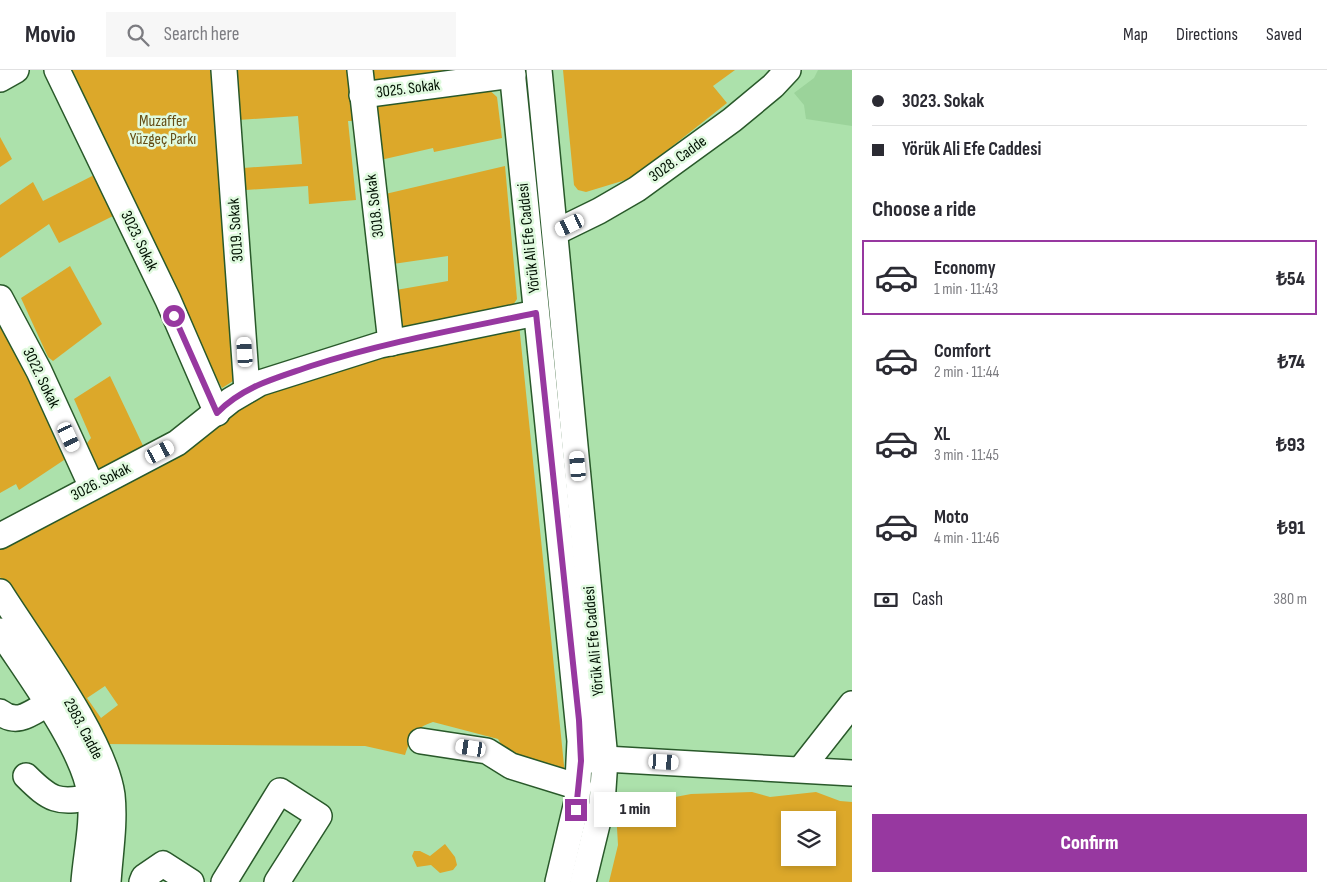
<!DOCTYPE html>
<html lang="en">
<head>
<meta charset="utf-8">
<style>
  :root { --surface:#fff; --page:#f7f7f7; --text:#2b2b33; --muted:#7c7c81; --line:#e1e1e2; --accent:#9738a0 }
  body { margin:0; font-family:"Sofia Sans Condensed",sans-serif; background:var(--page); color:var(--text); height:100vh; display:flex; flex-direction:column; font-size:19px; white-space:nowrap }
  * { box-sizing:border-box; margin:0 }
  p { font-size:16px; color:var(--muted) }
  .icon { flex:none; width:28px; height:28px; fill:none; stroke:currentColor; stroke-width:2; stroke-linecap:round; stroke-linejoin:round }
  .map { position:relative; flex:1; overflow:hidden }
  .side { display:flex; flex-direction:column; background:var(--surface); width:475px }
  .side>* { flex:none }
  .banner { display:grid; align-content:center; height:110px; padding:0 20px; background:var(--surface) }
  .fabs { position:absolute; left:781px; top:741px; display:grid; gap:10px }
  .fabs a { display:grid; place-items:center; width:55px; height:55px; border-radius:0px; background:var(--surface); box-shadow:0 2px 8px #0003; font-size:25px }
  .end { position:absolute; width:22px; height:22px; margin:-11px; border:6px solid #9738a0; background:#fff; box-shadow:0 0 0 2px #fff }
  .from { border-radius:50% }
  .bubble { position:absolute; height:35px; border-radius:0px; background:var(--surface); box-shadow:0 2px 8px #0003; font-size:16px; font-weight:800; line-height:35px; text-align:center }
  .car { position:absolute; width:15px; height:30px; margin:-15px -8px; border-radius:6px; box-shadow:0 0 4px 1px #0007; background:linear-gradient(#fff 24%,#345 0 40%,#fff 0 76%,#345 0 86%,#fff 0) }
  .banner b { display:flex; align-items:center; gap:18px; height:48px; font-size:19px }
  .banner b+b { border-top:1px solid var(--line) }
  .banner i { width:12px; height:12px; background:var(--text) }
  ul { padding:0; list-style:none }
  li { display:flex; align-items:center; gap:15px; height:75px; margin:0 10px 8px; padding:0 10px; border:2px solid transparent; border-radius:0px }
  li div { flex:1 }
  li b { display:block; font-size:19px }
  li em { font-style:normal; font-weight:800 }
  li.active { border-color:var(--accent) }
  li>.icon { width:45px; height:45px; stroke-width:1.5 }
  h2 { padding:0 20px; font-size:22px; line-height:60px }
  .pay { display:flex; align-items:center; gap:12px; height:55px; padding:0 20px; font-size:19px }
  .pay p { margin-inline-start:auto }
  .button { display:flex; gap:10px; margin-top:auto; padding:10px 20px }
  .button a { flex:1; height:58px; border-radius:0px; background:var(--accent); color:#fff; font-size:20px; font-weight:800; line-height:58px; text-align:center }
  header { display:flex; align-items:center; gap:30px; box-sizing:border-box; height:70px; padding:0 25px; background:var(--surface); border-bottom:1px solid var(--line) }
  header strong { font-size:24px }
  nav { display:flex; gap:28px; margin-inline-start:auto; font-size:18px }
  .search { width:350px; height:45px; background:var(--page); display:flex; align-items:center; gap:12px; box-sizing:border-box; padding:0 18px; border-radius:0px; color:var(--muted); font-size:19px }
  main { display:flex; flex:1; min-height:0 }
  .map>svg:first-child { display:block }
  .built { fill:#9bd39a }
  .green { fill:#dca82a; fill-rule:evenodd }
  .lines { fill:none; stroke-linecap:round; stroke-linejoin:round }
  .minor-casing { stroke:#29592a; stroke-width:28 }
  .minor { stroke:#fff; stroke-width:25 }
  .route { stroke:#9738a0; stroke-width:6 }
  .labels { text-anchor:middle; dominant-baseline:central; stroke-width:5; stroke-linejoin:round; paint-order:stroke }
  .street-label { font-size:16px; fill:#011102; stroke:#e0fadf }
  .park-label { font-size:16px; fill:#654d16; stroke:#e0fadf }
</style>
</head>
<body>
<header>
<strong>Movio</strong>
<div class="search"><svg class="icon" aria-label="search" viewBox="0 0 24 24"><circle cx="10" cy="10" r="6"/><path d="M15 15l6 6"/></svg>Search here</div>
<nav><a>Map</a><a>Directions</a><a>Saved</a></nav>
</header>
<main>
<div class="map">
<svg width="852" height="812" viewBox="0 0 852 812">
  <rect width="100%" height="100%" fill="#ace1ab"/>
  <path class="built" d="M818,0H852V56L806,49L804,35L794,23L814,8Z"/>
  <g class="green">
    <path d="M69,0H218L238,308L222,318L172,226Z"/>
    <path d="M232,0H351L358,51H348L356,130L309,134L308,116L246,120L243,98L302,94L298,46L238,50Z"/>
    <path d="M369,0H483L372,13Z"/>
    <path d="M563,0H735L713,16L727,33L632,108L586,122L578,120L574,115Z"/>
    <path d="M486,17L497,27L502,68L434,82L433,78L376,91L377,31Z"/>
    <path d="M0,67L12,89L0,97Z"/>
    <path d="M505,96L517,229L511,238L399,265L390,221L448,211V186L386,195L381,125Z"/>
    <path d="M100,102L119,143L59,173L49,154L0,188V135L33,112L43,131Z"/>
    <path d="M70,196L102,254L53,291L48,287L21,228Z"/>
    <path d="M0,253L70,386L19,420L16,414L0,423Z"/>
    <path d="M519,254L565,705L507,684L498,669L433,652C414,658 411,668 405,685L365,676L104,674L0,507V475L258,325L399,277ZM105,616L118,635L101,648L87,628Z"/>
    <path d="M110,306L146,382L96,406L84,377L91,368L74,329Z"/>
    <path d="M752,722L770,727L816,722L840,731L852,732V812H609L618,775L616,741L634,727L654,731L691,724ZM790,750H828V788H790Z"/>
    <path d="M445,774L455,787L457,795L453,800L440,803L431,795L417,797L412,786L414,781H420L430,786Z"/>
  </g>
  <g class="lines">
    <g class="minor-casing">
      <g id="minor">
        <path d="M57,0L168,230L217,343"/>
        <path d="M224,0L247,320"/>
        <path d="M360,0L391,273"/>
        <path d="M512,0L580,671L577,732L558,812"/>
        <path d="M539,0L605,689L602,734L583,812"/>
        <path d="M0,9L16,0"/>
        <path d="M362,25L513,5"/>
        <path d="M556,162L599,141L637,119L732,50L773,16L788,0"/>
        <path d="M0,228L39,301L92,417"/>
        <path d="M0,466L177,373L231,330L260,313L380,275L536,243"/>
        <path d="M0,522C32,573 104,668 112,725C115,753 110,783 108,812"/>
        <path d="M0,561C26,601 84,678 90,724C94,750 86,785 84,812"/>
        <path d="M0,642C17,656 31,643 47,634"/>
        <path d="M421,671L487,681L511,696L579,717"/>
        <path d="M590,690L605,689L852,703"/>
        <path d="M801,699L852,634"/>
        <path d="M26,706C50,730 58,734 91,727"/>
        <path d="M142,812L144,807L163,794L191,812"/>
        <path d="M224,812L280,721L319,746L277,812"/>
      </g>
    </g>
    <use href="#minor" class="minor"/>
  </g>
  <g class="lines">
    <path class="route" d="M174,246L217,343C243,316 277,308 311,296C385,272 460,259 536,243L579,650L581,691L576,740"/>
  </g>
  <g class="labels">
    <g class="street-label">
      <text transform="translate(408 19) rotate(-7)">3025. Sokak</text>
      <text transform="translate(678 89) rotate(-36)">3028. Cadde</text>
      <text transform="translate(375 136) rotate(-97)">3018. Sokak</text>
      <text transform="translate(236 160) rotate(-94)">3019. Sokak</text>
      <text transform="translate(529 168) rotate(-96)">Yörük Ali Efe Caddesi</text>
      <text transform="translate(139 171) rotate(64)">3023. Sokak</text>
      <text transform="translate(41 308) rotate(64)">3022. Sokak</text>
      <text transform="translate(101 412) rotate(-27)">3026. Sokak</text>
      <text transform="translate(594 571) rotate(-95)">Yörük Ali Efe Caddesi</text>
      <text transform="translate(83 659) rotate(62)">2983. Cadde</text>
    </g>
    <g class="park-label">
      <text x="163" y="51">Muzaffer<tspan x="163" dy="18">Yüzgeç Parkı</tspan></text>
    </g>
  </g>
</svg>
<div class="fabs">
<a><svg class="icon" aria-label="layers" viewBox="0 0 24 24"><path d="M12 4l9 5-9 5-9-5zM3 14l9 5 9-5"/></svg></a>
</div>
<i class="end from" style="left:174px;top:246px"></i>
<i class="end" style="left:576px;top:740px"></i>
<div class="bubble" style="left:594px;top:722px;width:82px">1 min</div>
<i class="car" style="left:570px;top:155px;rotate:244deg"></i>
<i class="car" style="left:245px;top:282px;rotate:356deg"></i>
<i class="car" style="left:69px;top:367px;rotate:155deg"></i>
<i class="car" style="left:160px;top:382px;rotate:63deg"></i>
<i class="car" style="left:578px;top:396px;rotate:355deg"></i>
<i class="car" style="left:471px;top:678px;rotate:279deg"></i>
<i class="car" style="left:664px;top:692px;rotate:93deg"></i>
</div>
<section class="side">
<div class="banner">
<b><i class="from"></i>3023. Sokak</b>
<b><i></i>Yörük Ali Efe Caddesi</b>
</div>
<h2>Choose a ride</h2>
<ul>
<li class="active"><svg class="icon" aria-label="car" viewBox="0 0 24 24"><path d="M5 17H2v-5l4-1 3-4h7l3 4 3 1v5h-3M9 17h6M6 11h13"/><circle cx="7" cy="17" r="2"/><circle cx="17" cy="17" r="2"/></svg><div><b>Economy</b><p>1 min · 11:43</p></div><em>₺54</em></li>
<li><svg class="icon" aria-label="car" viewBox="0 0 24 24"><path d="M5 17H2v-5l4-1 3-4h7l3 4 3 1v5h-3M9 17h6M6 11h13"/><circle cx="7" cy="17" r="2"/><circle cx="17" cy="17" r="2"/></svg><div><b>Comfort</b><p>2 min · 11:44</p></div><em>₺74</em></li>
<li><svg class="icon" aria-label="car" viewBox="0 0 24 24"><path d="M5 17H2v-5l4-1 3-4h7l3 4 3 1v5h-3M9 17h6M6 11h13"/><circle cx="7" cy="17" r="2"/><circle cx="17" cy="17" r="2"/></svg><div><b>XL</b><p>3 min · 11:45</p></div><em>₺93</em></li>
<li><svg class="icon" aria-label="car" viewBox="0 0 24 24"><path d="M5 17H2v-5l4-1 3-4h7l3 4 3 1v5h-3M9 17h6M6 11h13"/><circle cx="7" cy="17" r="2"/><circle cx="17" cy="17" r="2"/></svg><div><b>Moto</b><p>4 min · 11:46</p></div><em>₺91</em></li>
</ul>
<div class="pay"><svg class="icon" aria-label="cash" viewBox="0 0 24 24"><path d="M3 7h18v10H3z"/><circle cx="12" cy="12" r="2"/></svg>Cash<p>380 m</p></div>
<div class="button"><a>Confirm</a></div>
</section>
</main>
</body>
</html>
